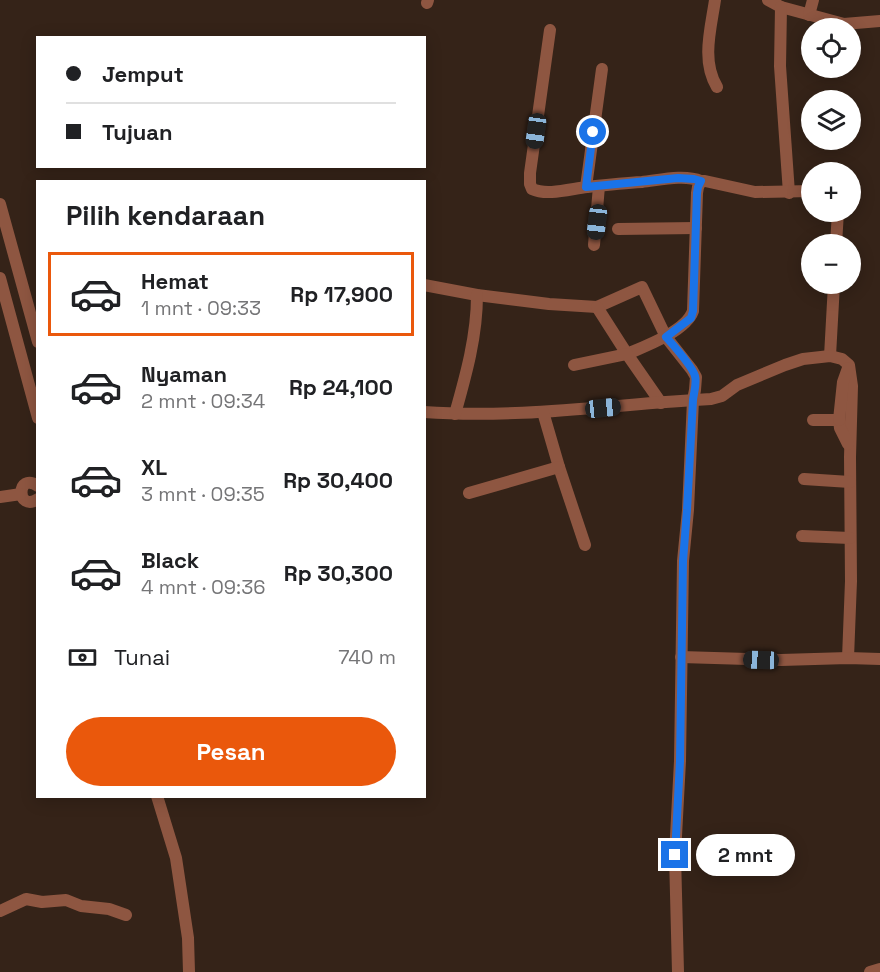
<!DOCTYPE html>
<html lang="id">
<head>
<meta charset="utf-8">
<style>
  :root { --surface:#fff; --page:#f2f2f2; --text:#202124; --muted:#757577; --line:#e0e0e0; --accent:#ea580c }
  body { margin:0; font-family:"Space Grotesk",sans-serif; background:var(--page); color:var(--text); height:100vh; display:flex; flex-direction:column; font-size:22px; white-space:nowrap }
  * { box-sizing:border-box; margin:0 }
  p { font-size:20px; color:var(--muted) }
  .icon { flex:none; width:33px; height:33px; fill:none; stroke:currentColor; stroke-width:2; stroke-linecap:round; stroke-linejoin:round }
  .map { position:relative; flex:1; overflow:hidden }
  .drawer { position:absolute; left:36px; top:180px; width:390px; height:618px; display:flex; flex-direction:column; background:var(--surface); border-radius:0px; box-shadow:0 3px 15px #0003 }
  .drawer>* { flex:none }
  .banner { position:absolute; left:36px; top:36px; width:390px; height:132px; border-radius:0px; box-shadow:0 3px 15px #0003; display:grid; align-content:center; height:132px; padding:0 30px; background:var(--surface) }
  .fabs { position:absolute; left:801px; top:18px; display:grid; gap:12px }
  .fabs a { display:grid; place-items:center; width:60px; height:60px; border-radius:50%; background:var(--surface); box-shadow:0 3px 15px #0003; font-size:30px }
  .end { position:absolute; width:27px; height:27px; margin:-14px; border:8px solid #1a73e8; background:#fff; box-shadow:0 0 0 3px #fff }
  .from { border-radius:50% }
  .bubble { position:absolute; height:42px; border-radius:21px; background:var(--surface); box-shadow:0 3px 15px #0003; font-size:20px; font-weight:800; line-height:42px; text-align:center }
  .car { position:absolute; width:18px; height:36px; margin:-18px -9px; border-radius:8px; box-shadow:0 0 4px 2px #0007; background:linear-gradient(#222 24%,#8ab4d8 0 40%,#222 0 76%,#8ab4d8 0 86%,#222 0) }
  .banner b { display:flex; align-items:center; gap:21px; height:57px; font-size:22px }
  .banner b+b { border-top:2px solid var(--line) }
  .banner i { width:15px; height:15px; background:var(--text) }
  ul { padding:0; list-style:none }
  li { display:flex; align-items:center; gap:18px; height:84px; margin:0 12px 9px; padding:0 18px; border:3px solid transparent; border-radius:0px }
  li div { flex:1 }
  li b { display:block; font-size:22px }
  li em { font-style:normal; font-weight:800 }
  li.current { border-color:var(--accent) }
  li>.icon { width:54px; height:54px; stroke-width:1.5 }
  h2 { padding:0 30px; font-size:27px; line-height:72px }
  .pay { display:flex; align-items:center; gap:15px; height:66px; padding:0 30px; font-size:22px }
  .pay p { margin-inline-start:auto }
  .primary-button { display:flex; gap:12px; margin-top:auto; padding:12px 30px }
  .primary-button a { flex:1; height:69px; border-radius:36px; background:var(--accent); color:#fff; font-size:24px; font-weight:800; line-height:69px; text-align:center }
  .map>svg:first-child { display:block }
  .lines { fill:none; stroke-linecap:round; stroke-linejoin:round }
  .minor { stroke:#8e5641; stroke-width:12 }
  .route { stroke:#1a73e8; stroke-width:8 }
</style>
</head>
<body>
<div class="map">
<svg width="880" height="972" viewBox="0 0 880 972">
  <rect width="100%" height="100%" fill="#352318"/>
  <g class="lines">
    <g class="minor">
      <path d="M715,0C711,28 701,61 717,87"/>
      <path d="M768,0L781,7L844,24L880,21"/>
      <path d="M427,3L428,0"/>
      <path d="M781,7L780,66L789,193"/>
      <path d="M809,15L813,0"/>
      <path d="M550,30L530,173V184L532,189C547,196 570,189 587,187C605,185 623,183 642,182C660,180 684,174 701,181"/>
      <path d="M586,187L602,69"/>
      <path d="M0,204L38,342"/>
      <path d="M618,229L696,228"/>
      <path d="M836,244L838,212"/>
      <path d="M594,245L599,186"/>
      <path d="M0,278L38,418"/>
      <path d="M424,285L477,295L549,304L597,307L642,287L666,337L692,370L696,377L695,390L693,400L688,510L683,561L680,761L675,855L678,972"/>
      <path d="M597,307L627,354C646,346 686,331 693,311L697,193L698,187L701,181H705L755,192L812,191"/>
      <path d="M830,356L834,284"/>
      <path d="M574,365L627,354L661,403"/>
      <path d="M424,412C520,419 615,404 711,399L722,396L737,385L785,365L803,359L830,356L842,359L849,365L852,386L850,457L851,581L848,658"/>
      <path d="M543,412L559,467L585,545"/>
      <path d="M455,414C466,375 477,336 477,295"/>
      <path d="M813,420H839L840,428L848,444"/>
      <path d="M839,420L843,382L848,368"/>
      <path d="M804,479L850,482"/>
      <path d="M38,486C16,471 16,513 38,499"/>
      <path d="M469,493L559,467"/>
      <path d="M0,497L21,494"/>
      <path d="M802,536L850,538"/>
      <path d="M681,657L781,660L848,658L880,659"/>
      <path d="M157,796L176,858L188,938L189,972"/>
      <path d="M0,911L26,899L42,902L66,900L81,906L109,909L126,915"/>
      <path d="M870,972L880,969"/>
    </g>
  </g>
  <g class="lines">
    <path class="route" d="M593,132L586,187L678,178L694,179L701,181L698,187L697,193L693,311L691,318L666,337C674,346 692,366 695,376C697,383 694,392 693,400L687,510L683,561L680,761L675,855"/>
  </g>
</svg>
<div class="fabs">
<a><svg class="icon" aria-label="locate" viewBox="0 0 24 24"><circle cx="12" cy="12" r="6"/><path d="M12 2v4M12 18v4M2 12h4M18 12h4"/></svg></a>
<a><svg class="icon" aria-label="layers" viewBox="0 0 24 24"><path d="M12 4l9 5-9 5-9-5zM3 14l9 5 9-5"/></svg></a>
<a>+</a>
<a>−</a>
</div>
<i class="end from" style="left:593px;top:132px"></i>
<i class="end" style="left:675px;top:855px"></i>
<div class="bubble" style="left:696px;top:834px;width:99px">2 mnt</div>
<i class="car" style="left:536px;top:131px;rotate:188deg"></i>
<i class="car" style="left:597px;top:222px;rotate:187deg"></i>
<i class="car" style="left:603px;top:408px;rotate:84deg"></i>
<i class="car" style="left:761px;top:660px;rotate:272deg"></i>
<div class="banner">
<b><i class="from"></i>Jemput</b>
<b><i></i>Tujuan</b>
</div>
<section class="drawer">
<h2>Pilih kendaraan</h2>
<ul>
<li class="current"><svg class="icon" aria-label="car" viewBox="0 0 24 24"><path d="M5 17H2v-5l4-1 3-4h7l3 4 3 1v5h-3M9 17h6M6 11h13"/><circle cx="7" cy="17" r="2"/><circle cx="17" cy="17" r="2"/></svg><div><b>Hemat</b><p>1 mnt · 09:33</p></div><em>Rp 17,900</em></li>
<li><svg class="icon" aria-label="car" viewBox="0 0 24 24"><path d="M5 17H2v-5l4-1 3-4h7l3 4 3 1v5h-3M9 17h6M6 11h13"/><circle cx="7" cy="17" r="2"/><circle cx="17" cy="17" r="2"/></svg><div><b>Nyaman</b><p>2 mnt · 09:34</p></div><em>Rp 24,100</em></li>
<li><svg class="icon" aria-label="car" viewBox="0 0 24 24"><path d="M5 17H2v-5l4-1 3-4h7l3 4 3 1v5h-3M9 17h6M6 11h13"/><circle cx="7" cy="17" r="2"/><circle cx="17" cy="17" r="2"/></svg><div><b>XL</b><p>3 mnt · 09:35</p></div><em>Rp 30,400</em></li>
<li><svg class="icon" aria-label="car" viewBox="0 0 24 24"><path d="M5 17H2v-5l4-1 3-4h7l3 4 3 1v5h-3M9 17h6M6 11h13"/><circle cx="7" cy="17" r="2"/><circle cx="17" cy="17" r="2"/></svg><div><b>Black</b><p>4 mnt · 09:36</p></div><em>Rp 30,300</em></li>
</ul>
<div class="pay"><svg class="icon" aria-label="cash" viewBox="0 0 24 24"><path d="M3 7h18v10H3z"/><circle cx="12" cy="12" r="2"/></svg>Tunai<p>740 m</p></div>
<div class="primary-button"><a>Pesan</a></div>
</section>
</div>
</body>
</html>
